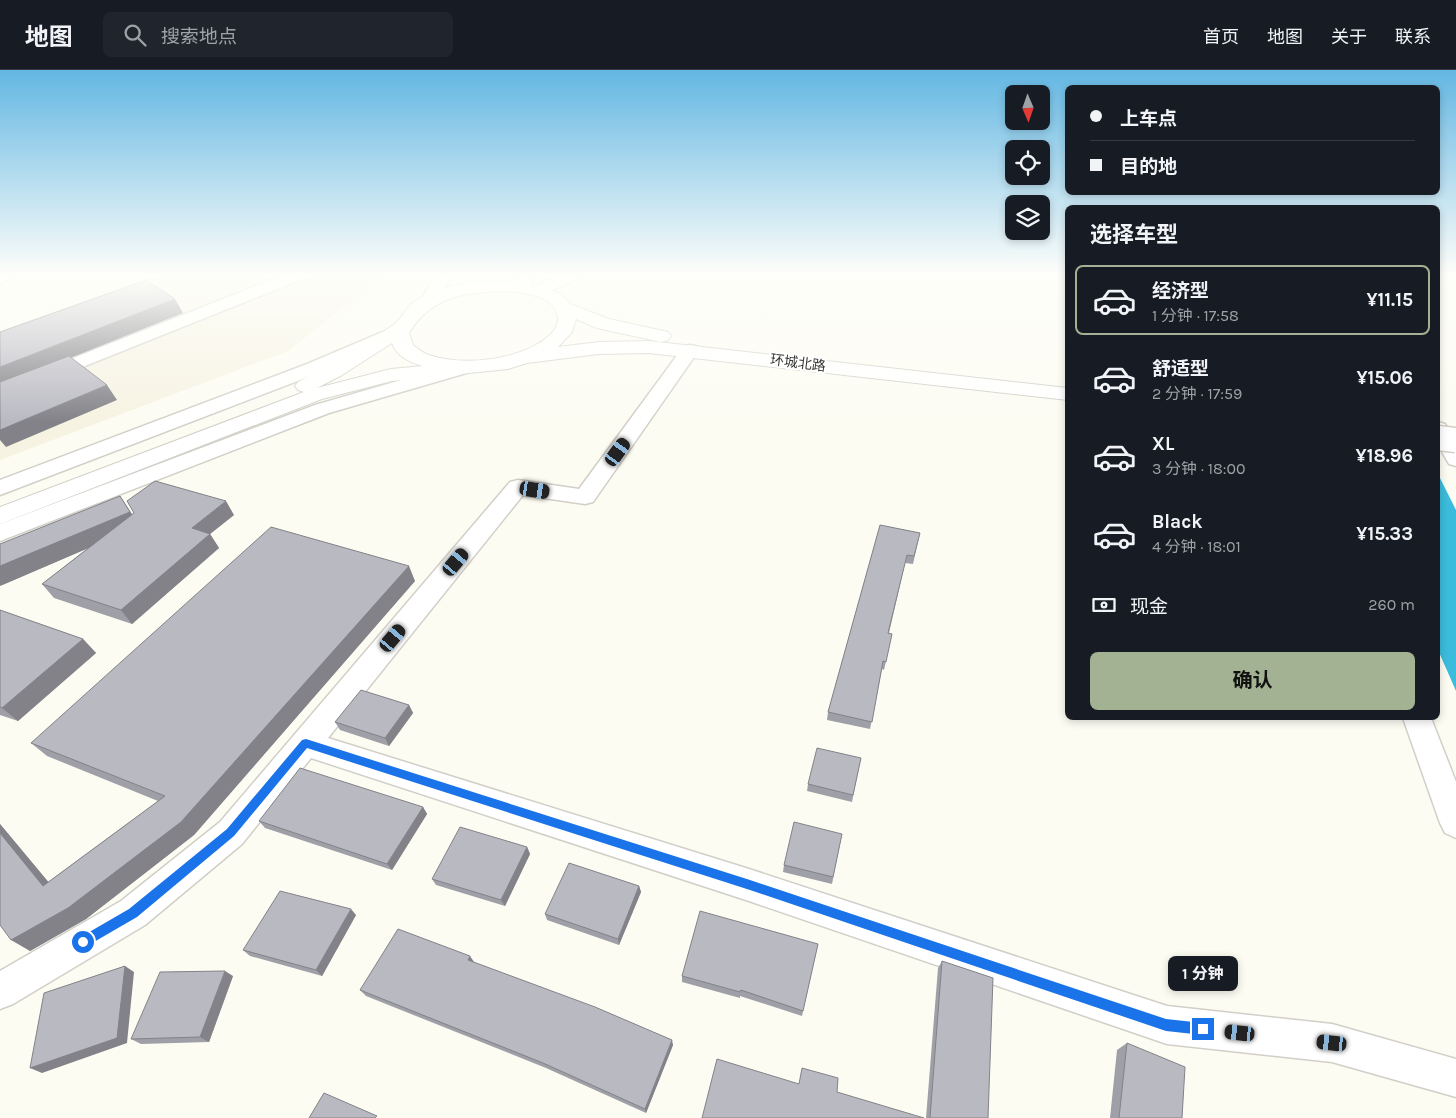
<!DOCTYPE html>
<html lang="zh">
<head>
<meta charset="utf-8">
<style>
  :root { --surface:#171b24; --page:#20242c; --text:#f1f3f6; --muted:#9ea1a6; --line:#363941; --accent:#a3b292 }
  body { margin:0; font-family:Karla,"Noto Sans SC",sans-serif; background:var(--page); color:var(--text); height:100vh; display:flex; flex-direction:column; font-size:19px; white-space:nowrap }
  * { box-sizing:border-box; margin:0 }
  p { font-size:16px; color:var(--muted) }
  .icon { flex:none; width:28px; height:28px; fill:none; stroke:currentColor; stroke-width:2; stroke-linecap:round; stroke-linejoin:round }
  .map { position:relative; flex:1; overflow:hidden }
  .drawer { position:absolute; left:1065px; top:135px; width:375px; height:515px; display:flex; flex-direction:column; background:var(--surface); border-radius:8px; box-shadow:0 2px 8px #0003 }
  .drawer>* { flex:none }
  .top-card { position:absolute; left:1065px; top:15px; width:375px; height:110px; border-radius:8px; box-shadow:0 2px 8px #0003; display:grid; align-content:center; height:110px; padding:0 25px; background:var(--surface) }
  .needle { width:32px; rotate:178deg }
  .controls { position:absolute; left:1005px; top:15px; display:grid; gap:10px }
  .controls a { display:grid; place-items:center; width:45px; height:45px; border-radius:8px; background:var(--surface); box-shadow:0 2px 8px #0003; font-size:25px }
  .end { position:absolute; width:22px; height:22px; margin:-11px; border:6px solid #1a73e8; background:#fff; box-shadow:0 0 0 2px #fff }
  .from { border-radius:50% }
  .bubble { position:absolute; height:35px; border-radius:8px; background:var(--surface); box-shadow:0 2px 8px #0003; font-size:16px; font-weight:700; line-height:35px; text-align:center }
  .car { position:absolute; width:15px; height:30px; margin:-15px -8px; border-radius:6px; box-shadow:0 0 4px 1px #0007; background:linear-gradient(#222 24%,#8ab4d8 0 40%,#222 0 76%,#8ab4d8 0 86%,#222 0) }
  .top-card b { display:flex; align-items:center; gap:18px; height:48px; font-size:19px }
  .top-card b+b { border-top:1px solid var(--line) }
  .top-card i { width:12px; height:12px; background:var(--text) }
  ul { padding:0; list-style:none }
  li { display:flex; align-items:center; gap:15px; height:70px; margin:0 10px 8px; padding:0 15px; border:2px solid transparent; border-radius:8px }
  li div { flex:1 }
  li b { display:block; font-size:19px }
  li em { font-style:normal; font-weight:700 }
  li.selected { border-color:var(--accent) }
  li>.icon { width:45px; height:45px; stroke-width:1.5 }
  h2 { padding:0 25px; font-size:22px; line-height:60px }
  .pay { display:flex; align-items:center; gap:12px; height:55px; padding:0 25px; font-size:19px }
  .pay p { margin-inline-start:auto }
  .cta { display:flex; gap:10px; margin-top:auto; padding:10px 25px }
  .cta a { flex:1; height:58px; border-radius:8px; background:var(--accent); color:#111; font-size:20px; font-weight:700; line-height:58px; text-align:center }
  header { display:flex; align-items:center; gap:30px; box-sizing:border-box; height:70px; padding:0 25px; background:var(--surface); border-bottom:1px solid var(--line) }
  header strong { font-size:24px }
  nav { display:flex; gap:28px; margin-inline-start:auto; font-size:18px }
  .search { width:350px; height:45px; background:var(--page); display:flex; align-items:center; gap:12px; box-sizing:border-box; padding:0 18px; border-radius:8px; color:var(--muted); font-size:19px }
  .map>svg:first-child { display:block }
  .built { fill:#f6f3e2 }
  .water { fill:#3cbcdc }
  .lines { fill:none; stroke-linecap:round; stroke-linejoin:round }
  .minor-casing { stroke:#d1cfc7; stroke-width:3 }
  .major-casing { stroke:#d1cfc7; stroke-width:2 }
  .minor { fill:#fff; fill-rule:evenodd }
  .major { fill:#fff; fill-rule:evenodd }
  .major-bridge-casing { stroke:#d1cfc7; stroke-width:27; stroke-linecap:butt }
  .major-bridge { stroke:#fff; stroke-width:24 }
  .wall { fill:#9f9fa7 }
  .shaded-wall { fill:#828288 }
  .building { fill:#b9b9c2; stroke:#828288 }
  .route { fill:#1a73e8 }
  .labels { text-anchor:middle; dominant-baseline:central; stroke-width:4.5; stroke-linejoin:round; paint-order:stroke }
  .far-street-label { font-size:14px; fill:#393835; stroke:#fff }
</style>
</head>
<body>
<header>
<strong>地图</strong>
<div class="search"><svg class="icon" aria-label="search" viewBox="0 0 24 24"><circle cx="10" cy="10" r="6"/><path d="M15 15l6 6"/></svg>搜索地点</div>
<nav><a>首页</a><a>地图</a><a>关于</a><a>联系</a></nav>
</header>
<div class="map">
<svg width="1456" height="1048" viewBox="0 0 1456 1048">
  <rect width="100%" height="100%" fill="#fdfcf3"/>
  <path class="built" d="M159,205H385L288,281L0,390V265L95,234Z"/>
  <path class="water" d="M1438,404L1456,440V621L1438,580Z"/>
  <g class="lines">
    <g class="minor-casing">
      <g id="minor">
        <path d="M0,205H16L0,214Z"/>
        <path d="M284,205H307L305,208L0,330V317Z"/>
        <path d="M436,205H452L433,237H421L419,233Z"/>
        <path d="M514,205H530L532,218L559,205H581L579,208L538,226L530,221H518Z"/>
        <path d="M392,258L398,259L401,263L398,267L321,302L0,425V410L307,294Z"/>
        <path d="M690,275L696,276L699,280L593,432L585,434L523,425L328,668L749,799L1167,936L1332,954L1456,989V1027L1332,992L1167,974L749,831L311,688L242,774L145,855L13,934L0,939V901L121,831L220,752L510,412L518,410L579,419L684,276Z"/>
        <path d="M463,292L470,294L472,298L470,302L329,343L0,471V454L315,335Z"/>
        <path d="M1438,352L1445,354L1456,371V396L1449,394L1438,375Z"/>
        <path d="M1403,648H1431L1456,712V768L1445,763L1440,753Z"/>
      </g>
    </g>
    <g class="major-casing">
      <path id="major" d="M509,211L547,218L562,225L570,234L609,249L668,262L671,266L668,270L661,272L597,258L576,249L572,262L558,277L599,272L649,271L1068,318V330L649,283L599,284L527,293L508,299L392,311L322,329L0,454V437L304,322L298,320L295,316L298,312C330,295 364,277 393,255C401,250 405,239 413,233C440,213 478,211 509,211ZM509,221C525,223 558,226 558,249C558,254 555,259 552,263C525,290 464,297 429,285C423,283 418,279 413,275L409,263C433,224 467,222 509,221ZM392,273C396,286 411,293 423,296L391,299L317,318L342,305Z"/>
    </g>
    <use href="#minor" class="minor"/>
    <use href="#major" class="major"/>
    <g class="major-bridge-casing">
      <path id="major-bridge" d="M1438,368L1456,370"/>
    </g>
    <use href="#major-bridge" class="major-bridge"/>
  </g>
  <g class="wall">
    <path d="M133,444L234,445L210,464L219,478L132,554L54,528L42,514L88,478L0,516Z"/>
    <path d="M880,455L920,463L913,494L905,493L889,563L892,564L884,600L882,599L870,659L827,650L828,642Z"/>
    <path d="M415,511L194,765L86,849L30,881L0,855V754L48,812L158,731L47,686L31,673Z"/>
    <path d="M0,540L83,569L96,583L18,651L0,645Z"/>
    <path d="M409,635L413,643L389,676L340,660L335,652Z"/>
    <path d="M861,688L852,732L807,721L808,714Z"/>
    <path d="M423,737L427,744L392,800L265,758L259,751Z"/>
    <path d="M842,764L832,814L783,802L784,795Z"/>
    <path d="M527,777L530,784L505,836L436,815L432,809Z"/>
    <path d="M639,816L641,822L619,875L547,850L545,844Z"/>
    <path d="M356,845L322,906L250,886L243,880Z"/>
    <path d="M818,874L802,946L740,926V928L682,912V906Z"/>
    <path d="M942,891L988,1048H926L938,898Z"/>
    <path d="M474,892L673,975L646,1043L546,998L366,926L360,920Z"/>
    <path d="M233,906L209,972L141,974L131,969Z"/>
    <path d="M1127,973L1182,1048H1110L1117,980Z"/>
  </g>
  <g class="shaded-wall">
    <path d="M175,229L183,243L0,316V297Z"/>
    <path d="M107,315L117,330L6,377L0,370V360Z"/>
    <path d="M120,426L140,456L0,516V496Z"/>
    <path d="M226,431L234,445L210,464L219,478L132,554L121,540L192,458Z"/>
    <path d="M409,496L415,511L194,765L86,849L30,881L11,870Z"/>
    <path d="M83,569L96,583L18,651L2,638Z"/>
    <path d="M409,635L413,643L389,676L385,668Z"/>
    <path d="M423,737L427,744L392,800L387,794Z"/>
    <path d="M0,754L61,827L43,816L0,763Z"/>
    <path d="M527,777L530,784L505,836L501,830Z"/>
    <path d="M639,816L641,822L619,875L618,869Z"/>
    <path d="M351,839L356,845L322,906L316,900Z"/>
    <path d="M470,886L474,892L472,896L468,890Z"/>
    <path d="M125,896L134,902L127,973L42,1003L30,998Z"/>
    <path d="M225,901L233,906L209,972L200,967Z"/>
    <path d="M672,970L673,975L646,1043L645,1039Z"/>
  </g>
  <g class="building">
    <path d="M146,210L175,229L0,297V262Z"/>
    <path d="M69,286L107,315L0,360V312Z"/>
    <path d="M155,411L226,431L192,458L210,464L121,540L42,514L134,443L127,431Z"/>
    <path d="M120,426L130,442L0,496V474Z"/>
    <path d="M880,455L920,463L914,486L907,485L888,563L892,564L886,592L883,591L872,652L828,642Z"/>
    <path d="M271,457L409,496L181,752L68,838L11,870L0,855V763L43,816L165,726L31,673Z"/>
    <path d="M0,540L83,569L2,638L0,637Z"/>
    <path d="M361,620L409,635L385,668L335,652Z"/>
    <path d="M817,678L861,688L853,725L808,714Z"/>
    <path d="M300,698L423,737L387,794L259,751Z"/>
    <path d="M794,752L842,764L833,807L784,795Z"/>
    <path d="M460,757L527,777L501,830L432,809Z"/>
    <path d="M569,793L639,816L618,869L545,844Z"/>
    <path d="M280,821L351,839L316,900L243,880Z"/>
    <path d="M700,841L818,874L803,941L741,920L740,922L682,906Z"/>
    <path d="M398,859L470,886L468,890L595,937L672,970L645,1039L543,993L360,920Z"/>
    <path d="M942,891L993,908L988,1048H930Z"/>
    <path d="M125,896L117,968L30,998L44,923Z"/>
    <path d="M225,901L200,967L131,969L160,902Z"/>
    <path d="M1127,973L1185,997L1182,1048H1119Z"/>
    <path d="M717,989L799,1014L802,998L838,1008L837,1022L924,1048H702Z"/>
    <path d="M324,1023L377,1046L375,1048H309Z"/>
  </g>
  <linearGradient id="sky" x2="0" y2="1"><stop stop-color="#63b7e3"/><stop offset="0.58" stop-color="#fefefa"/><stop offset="1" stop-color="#fefefa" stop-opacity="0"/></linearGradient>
  <rect width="1456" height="352" fill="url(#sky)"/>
  <path class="route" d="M306,669L750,810L1166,949L1203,953L1208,955L1209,959L1208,964L1203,965L1166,961L750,820L307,678L234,766L137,847L87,876H79V868L129,839L227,759L302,670Z"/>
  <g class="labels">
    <g class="far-street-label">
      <text transform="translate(798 293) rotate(7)">环城北路</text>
    </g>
  </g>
</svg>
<div class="controls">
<a><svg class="needle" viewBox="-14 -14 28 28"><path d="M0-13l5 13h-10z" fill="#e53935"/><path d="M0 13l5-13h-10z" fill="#9ea1a6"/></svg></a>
<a><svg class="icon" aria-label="locate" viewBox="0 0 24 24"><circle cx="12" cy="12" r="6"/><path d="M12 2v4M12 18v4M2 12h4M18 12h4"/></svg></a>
<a><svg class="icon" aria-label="layers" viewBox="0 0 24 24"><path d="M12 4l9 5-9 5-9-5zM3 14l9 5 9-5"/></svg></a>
</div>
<i class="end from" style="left:83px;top:872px"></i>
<i class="end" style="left:1203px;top:959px"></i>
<div class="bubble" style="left:1168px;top:886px;width:70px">1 分钟</div>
<i class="car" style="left:618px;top:382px;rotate:36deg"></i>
<i class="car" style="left:535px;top:420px;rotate:99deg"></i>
<i class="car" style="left:456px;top:492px;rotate:40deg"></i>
<i class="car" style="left:393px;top:568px;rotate:40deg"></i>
<i class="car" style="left:1240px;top:963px;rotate:276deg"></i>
<i class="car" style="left:1332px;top:973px;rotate:276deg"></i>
<div class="top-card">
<b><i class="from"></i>上车点</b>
<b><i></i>目的地</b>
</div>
<section class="drawer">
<h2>选择车型</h2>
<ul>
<li class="selected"><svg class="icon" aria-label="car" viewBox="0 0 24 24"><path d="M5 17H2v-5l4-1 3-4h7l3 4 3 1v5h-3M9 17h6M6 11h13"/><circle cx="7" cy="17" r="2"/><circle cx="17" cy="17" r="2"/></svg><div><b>经济型</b><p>1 分钟 · 17:58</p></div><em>¥11.15</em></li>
<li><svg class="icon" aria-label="car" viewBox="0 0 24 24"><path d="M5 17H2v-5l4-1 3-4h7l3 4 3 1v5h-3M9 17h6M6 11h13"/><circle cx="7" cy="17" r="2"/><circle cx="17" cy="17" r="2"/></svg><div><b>舒适型</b><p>2 分钟 · 17:59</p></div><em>¥15.06</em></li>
<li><svg class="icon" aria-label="car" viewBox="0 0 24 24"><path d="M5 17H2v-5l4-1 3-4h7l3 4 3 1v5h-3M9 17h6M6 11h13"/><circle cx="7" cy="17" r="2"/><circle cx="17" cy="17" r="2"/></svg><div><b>XL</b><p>3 分钟 · 18:00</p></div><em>¥18.96</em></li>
<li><svg class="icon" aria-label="car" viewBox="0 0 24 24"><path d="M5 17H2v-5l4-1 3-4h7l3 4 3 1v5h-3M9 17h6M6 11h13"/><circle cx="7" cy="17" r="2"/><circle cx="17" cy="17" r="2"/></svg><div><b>Black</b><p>4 分钟 · 18:01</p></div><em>¥15.33</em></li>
</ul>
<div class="pay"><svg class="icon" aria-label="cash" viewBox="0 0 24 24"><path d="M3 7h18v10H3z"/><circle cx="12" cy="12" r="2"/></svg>现金<p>260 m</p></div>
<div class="cta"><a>确认</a></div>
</section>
</div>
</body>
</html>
